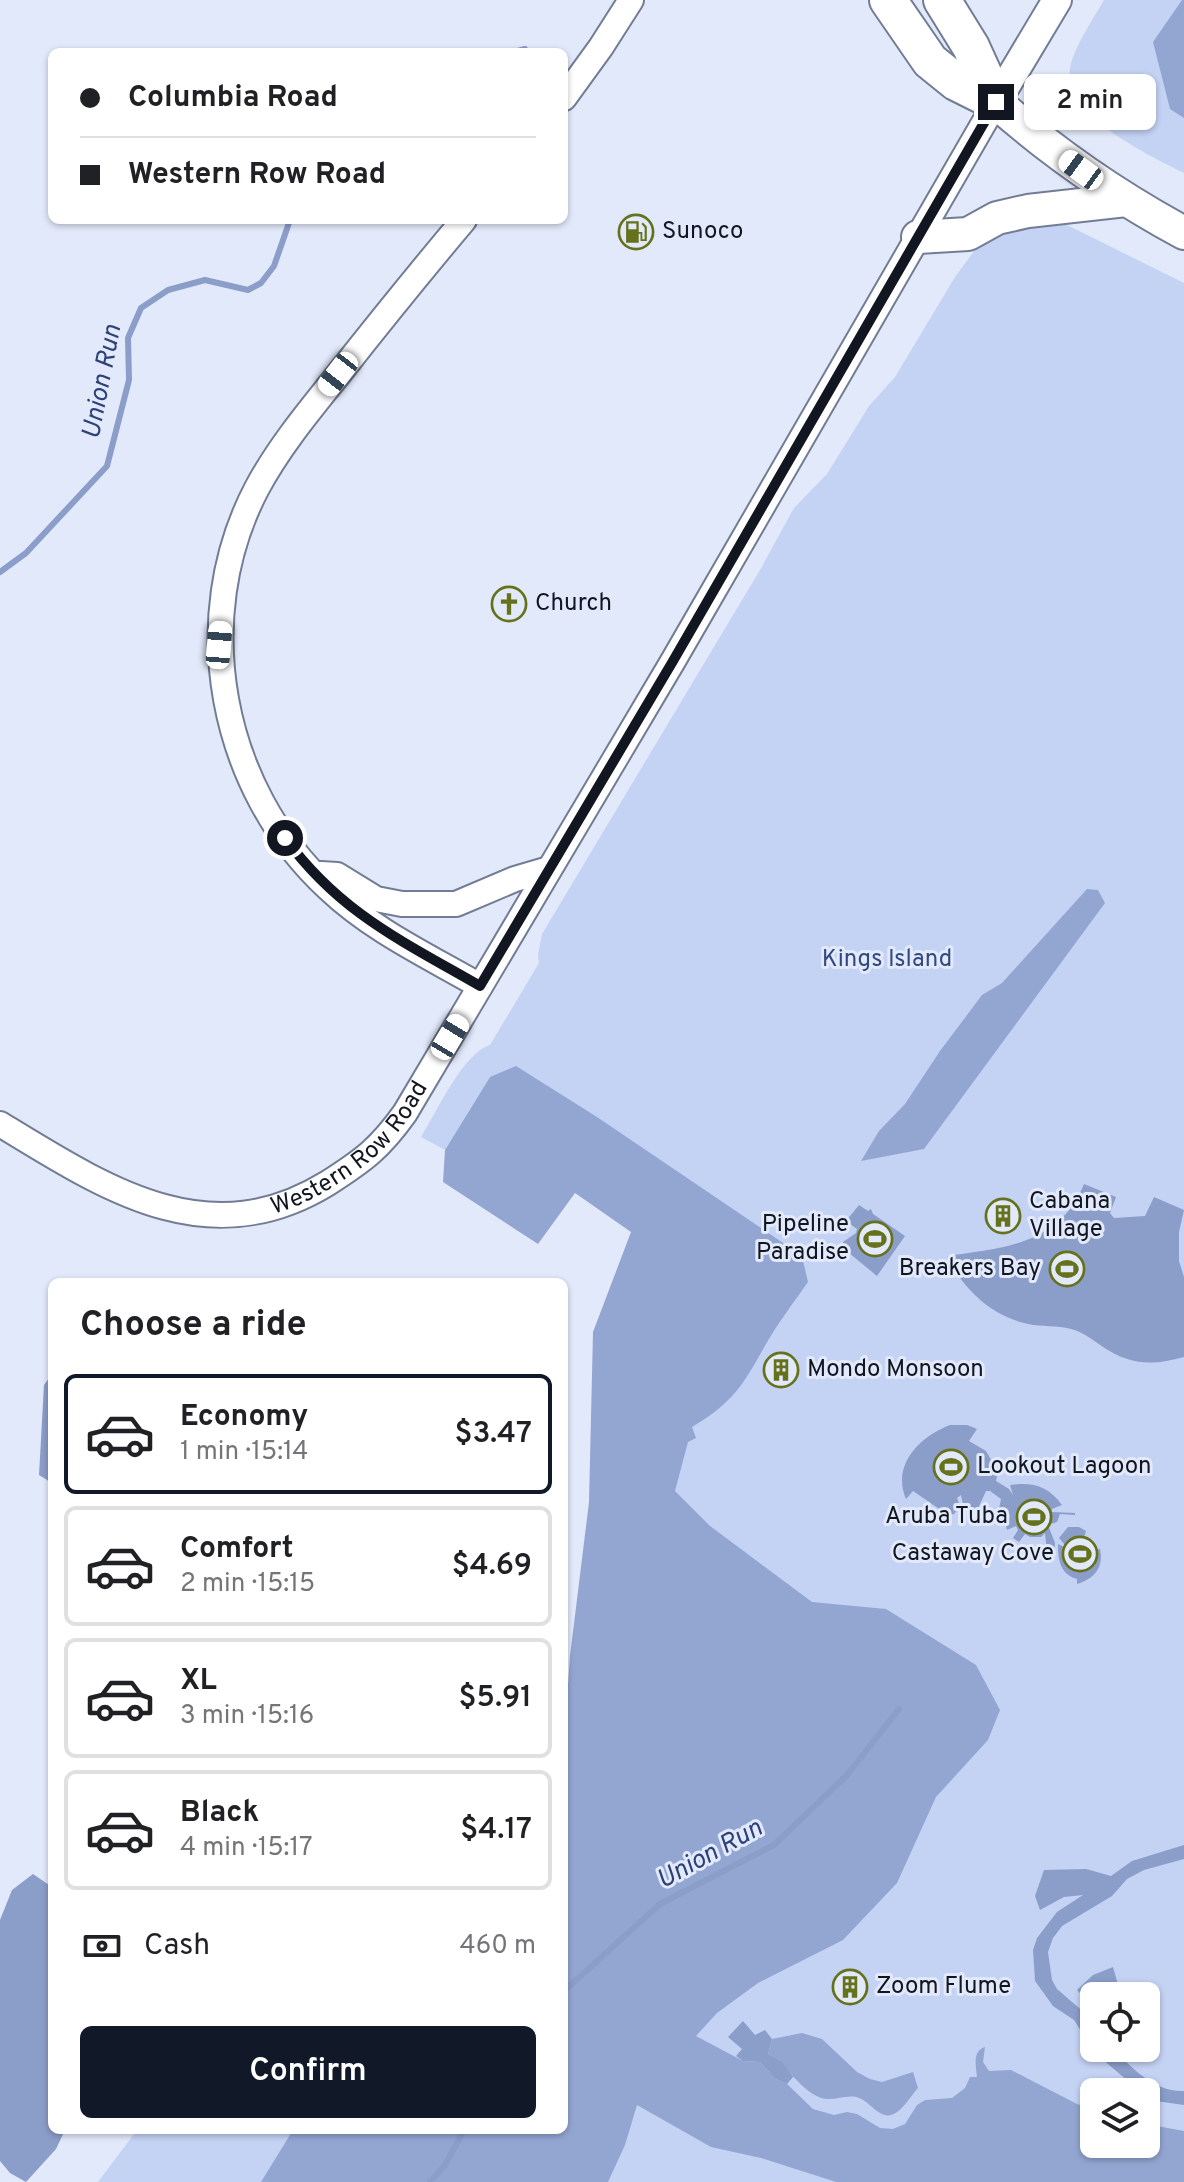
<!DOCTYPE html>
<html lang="en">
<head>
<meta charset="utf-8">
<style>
  :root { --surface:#fff; --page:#f6f6f6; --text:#202124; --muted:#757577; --line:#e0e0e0; --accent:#111827 }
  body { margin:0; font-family:Overpass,sans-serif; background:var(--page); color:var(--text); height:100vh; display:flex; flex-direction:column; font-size:30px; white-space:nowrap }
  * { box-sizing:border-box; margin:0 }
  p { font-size:26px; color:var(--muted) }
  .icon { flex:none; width:44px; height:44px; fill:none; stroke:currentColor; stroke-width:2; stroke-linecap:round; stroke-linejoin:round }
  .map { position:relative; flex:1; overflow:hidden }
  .panel { position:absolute; left:48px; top:1278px; width:520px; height:856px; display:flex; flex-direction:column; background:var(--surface); border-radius:12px; box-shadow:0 2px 6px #0004 }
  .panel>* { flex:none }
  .top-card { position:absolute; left:48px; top:48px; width:520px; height:176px; border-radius:12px; box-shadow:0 2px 6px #0004; display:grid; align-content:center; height:176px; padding:0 32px; background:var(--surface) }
  .buttons { position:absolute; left:1080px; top:1982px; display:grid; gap:16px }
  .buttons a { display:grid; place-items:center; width:80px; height:80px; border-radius:12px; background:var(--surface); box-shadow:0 2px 6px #0004; font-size:40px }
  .end { position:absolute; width:36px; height:36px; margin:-18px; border:10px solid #121620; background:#fff; box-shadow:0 0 0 4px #fff }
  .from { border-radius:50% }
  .bubble { position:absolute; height:56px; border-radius:12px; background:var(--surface); box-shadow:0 2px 6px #0004; font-size:26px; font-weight:600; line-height:56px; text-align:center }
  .car { position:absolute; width:24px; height:48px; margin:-24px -12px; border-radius:10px; box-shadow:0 0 6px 2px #0007; background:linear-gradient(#fff 24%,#345 0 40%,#fff 0 76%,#345 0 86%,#fff 0) }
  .top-card b { display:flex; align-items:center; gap:28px; height:76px; font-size:30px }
  .top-card b+b { border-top:2px solid var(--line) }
  .top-card i { width:20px; height:20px; background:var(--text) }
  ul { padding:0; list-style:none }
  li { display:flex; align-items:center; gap:24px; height:120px; margin:0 16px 12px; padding:0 16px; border:4px solid var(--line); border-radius:12px }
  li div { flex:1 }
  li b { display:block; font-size:30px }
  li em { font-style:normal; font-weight:600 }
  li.current { border-color:var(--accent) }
  li>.icon { width:72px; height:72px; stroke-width:1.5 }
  h2 { padding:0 32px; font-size:36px; line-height:96px }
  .pay { display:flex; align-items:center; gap:20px; height:88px; padding:0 32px; font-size:30px }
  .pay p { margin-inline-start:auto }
  .primary-button { display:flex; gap:16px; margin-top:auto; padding:16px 32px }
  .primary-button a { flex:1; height:92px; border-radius:12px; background:var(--accent); color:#fff; font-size:32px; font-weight:600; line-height:92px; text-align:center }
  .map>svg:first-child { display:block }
  .green { fill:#c4d2f4; fill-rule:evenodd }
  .forest { fill:#93a6d2 }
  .water { fill:#8b9dc9 }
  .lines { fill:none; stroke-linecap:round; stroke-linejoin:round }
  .stream { stroke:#8b9dc9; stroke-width:6 }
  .tertiary-casing { stroke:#727d95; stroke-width:28 }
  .secondary-casing { stroke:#727d95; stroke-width:32 }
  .primary-casing { stroke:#727d95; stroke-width:36 }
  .motorway-casing { stroke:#727d95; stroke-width:40 }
  .tertiary { stroke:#fff; stroke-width:24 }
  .secondary { stroke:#fff; stroke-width:28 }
  .primary { stroke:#fff; stroke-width:32 }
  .motorway { stroke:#fff; stroke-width:36 }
  .route { stroke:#121620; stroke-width:10 }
  .labels { text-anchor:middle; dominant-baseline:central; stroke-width:6; stroke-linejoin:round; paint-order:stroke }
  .poi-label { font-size:24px; fill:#121620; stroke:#e2e9fa; text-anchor:start }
  .park-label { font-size:24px; fill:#344982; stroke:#e2e9fa }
  .street-label { font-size:24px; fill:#121620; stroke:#e2e9fa }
  .water-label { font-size:26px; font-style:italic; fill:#2d4178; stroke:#e2e9fa }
</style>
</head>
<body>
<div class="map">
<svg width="1184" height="2182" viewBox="0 0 1184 2182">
  <rect width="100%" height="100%" fill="#e2e9fa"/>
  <g class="green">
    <path d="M1104,0H1184V173C1147,154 1054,112 1072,60C1079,40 1093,19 1104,0Z"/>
    <path d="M1061,222L1184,283V2182H98L137,2130H564L590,1488L772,1241L490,1077L445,1150L421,1137C436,1113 463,1053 490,1045L539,963L538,955L542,934L760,570L794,508L827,474L869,406L895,377L955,277L980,243L1010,225ZM1094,1996H1146V2048H1094ZM1094,2092H1146V2144H1094Z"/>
  </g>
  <g class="forest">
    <path d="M1182,0H1184V118L1170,109L1153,42Z"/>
    <path d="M1087,889L1098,890L1105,903L924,1149L861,1161L879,1131L905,1104L940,1051L982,995L1002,983Z"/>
    <path d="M516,1066L597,1117L792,1249L799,1244L808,1282C794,1302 778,1323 766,1344C743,1385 734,1402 692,1427L696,1438L688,1442L675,1491L710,1526L812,1602L886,1609L976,1665L1000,1710L988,1740L936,1797L897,1883L843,1940L758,1983L717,2013L696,2036L743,2061L760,2062L775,2079L787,2084L813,2109L834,2115L847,2112L857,2114L880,2128L893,2129L905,2124L917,2105L925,2100L952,2098L965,2088L970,2077H977C976,2066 972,2051 985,2047L983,2062L989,2071L1011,2070L1077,2104L1094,2109V2144H1146V2124L1184,2131V2182H836L761,2158L711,2147L637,2105L625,2145L608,2182H261L293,2130H564V1742L570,1656L589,1502L593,1332L631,1232L575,1193L538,1244L443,1182L445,1150L490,1077Z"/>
    <path d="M802,2033L822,2039L857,2072L870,2079L882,2082L913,2072L918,2088C908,2099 896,2123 880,2113C873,2109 867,2101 859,2098C848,2093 833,2102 821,2098C800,2090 787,2065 768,2054L772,2039Z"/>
  </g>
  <g class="water">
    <path d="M1084,1184L1116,1197L1110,1213L1114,1218L1145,1216L1154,1197L1184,1210L1179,1232V1261L1184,1277V1357C1153,1366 1130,1365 1103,1347C1093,1340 1083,1332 1071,1329C1057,1325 1042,1327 1028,1324C991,1316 963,1289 947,1256C1003,1248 1059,1245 1084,1184Z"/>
    <path d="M859,1205L868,1211L871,1209L873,1214L905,1236L877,1276L843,1248V1242L856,1233L857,1229L846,1221Z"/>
    <path d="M52,1374V1483L39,1475L44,1385Z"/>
    <path d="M950,1425H967L977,1429L969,1441L986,1451L998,1472L996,1481L1009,1489L1013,1495L1010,1485C1033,1482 1048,1486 1062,1505L1052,1509V1512L1075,1513V1515L1060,1514L1057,1522L1048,1525L1055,1543L1054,1552H1047L1045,1533L1041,1537H1030L1025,1534L1019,1542L1013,1538L1018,1530L1016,1526L1007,1530L1005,1521L1010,1516L998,1514L1001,1499L990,1491H986L976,1513L964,1510L961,1495L957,1498L960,1506L954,1514L948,1515L913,1491L906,1499C891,1464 921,1436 950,1425Z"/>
    <path d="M1068,1527H1079L1086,1531L1084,1537L1093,1542L1095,1550L1100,1549C1104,1568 1094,1579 1077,1584V1579C1060,1574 1058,1560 1058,1544L1064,1547L1065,1545L1059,1538Z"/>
    <path d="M1184,1845V1859L1144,1870L1127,1879L1112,1896L1062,1926L1053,1938L1048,1952L1052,1980L1057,1989L1086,2014L1094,2013V2019L1091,2020L1094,2025V2048H1112C1133,2068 1153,2092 1184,2091V2105L1156,2101L1146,2096V2092H1141L1095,2053L1074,2020L1053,2006L1035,1981L1033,1950L1037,1938L1057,1912L1083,1895L1064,1897L1040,1910L1035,1896L1044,1870L1086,1869L1111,1876L1132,1861Z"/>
    <path d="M33,1874L52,1887V2130H65L56,2149L26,2182L10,2173L0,2161V1920L12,1890Z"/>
    <path d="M1113,1967L1121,1995L1094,1996V2008L1077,1990L1093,1975Z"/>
    <path d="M743,2021L755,2035L765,2030L772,2039L768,2054L782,2062L793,2077L787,2084L775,2079L760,2062L743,2061L736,2056L742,2049L728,2037Z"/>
  </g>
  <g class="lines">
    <g class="stream">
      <path d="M514,52L525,49"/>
      <path d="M0,572L26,553L107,466L129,380L128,338L141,308L168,290L205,280L248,290L261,283L274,266L290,220"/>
      <path d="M564,1991L660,1904L774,1845L847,1775L899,1709"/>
      <path d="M430,2182L445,2165L464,2130"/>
    </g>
    <g class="tertiary-casing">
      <g id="tertiary">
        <path d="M564,98L601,47L631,0"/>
        <path d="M464,220C421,271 379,323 338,375C309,411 279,447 257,488C188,619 220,788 328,888C372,930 428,956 480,986"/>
        <path d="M321,874L337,875L376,899L402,904H456L515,879L549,869"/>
        <path id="s1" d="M0,1124C105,1188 208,1257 328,1183C364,1160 380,1148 405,1113L673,661L996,102"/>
      </g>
    </g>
    <g class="secondary-casing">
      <path id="secondary" d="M996,102L1057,0"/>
    </g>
    <g class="primary-casing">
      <g id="primary">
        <path d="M996,102C1053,153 1116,196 1184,233"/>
        <path d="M918,237L968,234L997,218L1028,211L1126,200"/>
      </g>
    </g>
    <g class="motorway-casing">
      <g id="motorway">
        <path d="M888,0L930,61L956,82L996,102"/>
        <path d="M942,0L971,47L996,102"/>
      </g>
    </g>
    <use href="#tertiary" class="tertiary"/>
    <use href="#secondary" class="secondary"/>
    <use href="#primary" class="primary"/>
    <use href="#motorway" class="motorway"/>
  </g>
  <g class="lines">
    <path class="route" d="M285,838C340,913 402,941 480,986L673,661L996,102"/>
  </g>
  <defs>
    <g id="fuel-ring" transform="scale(1.8)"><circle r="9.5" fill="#e2e9fa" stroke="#66711b" stroke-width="1.5"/><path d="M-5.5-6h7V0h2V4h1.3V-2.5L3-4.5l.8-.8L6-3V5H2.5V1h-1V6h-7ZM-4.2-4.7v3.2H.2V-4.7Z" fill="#66711b"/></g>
    <g id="church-ring" transform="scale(1.8)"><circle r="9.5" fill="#e2e9fa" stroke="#66711b" stroke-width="1.5"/><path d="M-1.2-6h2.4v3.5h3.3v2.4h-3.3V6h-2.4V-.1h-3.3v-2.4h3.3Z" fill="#66711b"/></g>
    <g id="building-ring" transform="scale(1.8)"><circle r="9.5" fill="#e2e9fa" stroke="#66711b" stroke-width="1.5"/><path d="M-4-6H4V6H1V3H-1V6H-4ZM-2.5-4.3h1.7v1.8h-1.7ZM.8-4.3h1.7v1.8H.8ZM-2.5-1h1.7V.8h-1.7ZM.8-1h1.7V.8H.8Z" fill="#66711b"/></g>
    <g id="stadium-ring" transform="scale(1.8)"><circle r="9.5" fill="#e2e9fa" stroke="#66711b" stroke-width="1.5"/><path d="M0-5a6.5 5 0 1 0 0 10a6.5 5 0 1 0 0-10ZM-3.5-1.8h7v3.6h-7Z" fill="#66711b"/></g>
  </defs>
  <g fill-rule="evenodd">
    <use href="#fuel-ring" x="636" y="232"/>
    <use href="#church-ring" x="509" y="604"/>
    <use href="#building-ring" x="1003" y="1216"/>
    <use href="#stadium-ring" x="875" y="1239"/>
    <use href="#stadium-ring" x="1067" y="1269"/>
    <use href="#building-ring" x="781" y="1370"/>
    <use href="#stadium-ring" x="951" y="1467"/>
    <use href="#stadium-ring" x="1034" y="1517"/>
    <use href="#stadium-ring" x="1080" y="1554"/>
    <use href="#building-ring" x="850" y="1987"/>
  </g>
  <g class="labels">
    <g class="poi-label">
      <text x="662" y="232">Sunoco</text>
      <text x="535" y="604">Church</text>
      <text x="1029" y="1202">Cabana<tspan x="1029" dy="28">Village</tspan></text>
      <text x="849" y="1225" text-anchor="end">Pipeline<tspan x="849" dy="28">Paradise</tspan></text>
      <text x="1041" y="1269" text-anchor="end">Breakers Bay</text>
      <text x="807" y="1370">Mondo Monsoon</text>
      <text x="977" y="1467">Lookout Lagoon</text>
      <text x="1008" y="1517" text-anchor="end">Aruba Tuba</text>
      <text x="1054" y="1554" text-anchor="end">Castaway Cove</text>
      <text x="876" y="1987">Zoom Flume</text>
    </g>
    <g class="park-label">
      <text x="887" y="960">Kings Island</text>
    </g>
    <g class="street-label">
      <text stroke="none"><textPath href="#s1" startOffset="394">Western Row Road</textPath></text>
    </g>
    <g class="water-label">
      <text transform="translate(103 382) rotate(-79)">Union Run</text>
      <text transform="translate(710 1855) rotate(-29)">Union Run</text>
    </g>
  </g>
</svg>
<div class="buttons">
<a><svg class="icon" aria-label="locate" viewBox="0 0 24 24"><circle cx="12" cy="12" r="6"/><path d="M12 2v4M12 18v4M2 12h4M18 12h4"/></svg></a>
<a><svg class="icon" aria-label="layers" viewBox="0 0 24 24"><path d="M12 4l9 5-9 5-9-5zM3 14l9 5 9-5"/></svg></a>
</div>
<i class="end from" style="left:285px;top:838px"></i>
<i class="end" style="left:996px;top:102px"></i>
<div class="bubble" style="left:1024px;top:74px;width:132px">2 min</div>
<i class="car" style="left:1081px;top:170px;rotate:306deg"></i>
<i class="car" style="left:338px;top:374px;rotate:218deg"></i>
<i class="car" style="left:219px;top:645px;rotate:5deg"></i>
<i class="car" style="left:450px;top:1037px;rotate:31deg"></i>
<div class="top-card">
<b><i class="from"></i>Columbia Road</b>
<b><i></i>Western Row Road</b>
</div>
<section class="panel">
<h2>Choose a ride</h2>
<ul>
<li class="current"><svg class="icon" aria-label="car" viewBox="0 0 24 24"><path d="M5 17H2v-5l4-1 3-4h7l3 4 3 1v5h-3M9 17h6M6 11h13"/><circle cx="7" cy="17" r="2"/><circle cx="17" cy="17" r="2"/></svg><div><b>Economy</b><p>1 min · 15:14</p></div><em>$3.47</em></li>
<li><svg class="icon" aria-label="car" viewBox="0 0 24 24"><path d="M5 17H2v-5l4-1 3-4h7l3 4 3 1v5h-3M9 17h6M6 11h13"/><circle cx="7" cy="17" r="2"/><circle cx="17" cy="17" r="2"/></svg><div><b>Comfort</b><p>2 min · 15:15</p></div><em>$4.69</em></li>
<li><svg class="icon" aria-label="car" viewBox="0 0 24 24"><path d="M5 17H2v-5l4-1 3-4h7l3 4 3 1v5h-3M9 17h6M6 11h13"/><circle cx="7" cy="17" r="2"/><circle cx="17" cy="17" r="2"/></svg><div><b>XL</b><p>3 min · 15:16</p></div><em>$5.91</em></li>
<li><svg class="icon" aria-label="car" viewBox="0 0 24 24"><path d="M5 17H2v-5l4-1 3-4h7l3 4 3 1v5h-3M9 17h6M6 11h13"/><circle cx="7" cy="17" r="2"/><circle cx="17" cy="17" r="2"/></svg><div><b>Black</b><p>4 min · 15:17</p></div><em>$4.17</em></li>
</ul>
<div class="pay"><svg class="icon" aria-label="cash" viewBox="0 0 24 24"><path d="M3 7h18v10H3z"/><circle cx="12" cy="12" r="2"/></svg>Cash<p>460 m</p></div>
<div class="primary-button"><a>Confirm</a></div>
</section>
</div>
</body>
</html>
